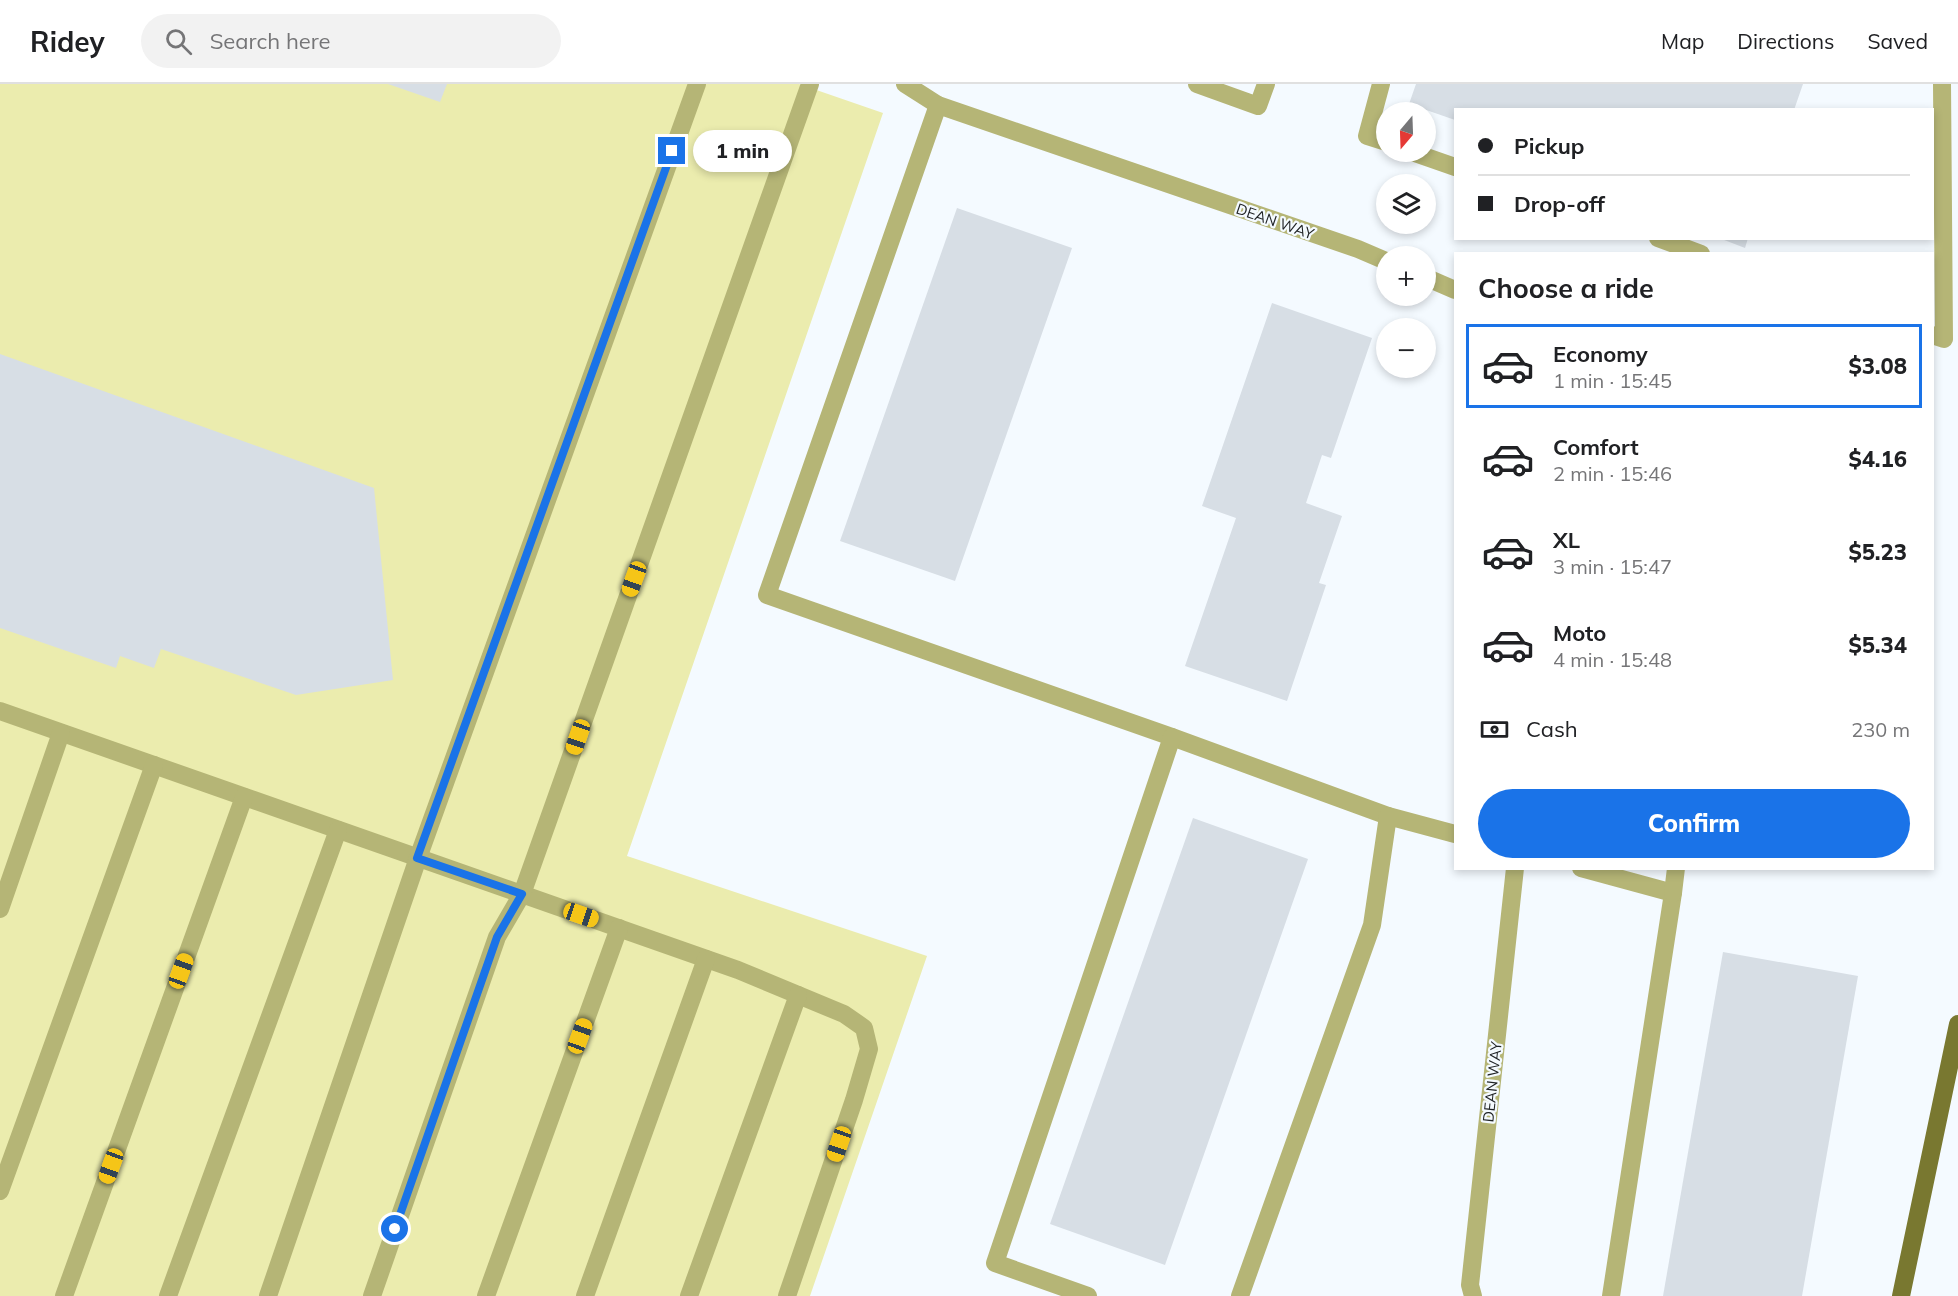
<!DOCTYPE html>
<html lang="en">
<head>
<meta charset="utf-8">
<style>
  :root { --surface:#fff; --page:#f2f2f2; --text:#202124; --muted:#757577; --line:#e0e0e0; --accent:#1a73e8 }
  body { margin:0; font-family:Mulish,sans-serif; background:var(--page); color:var(--text); height:100vh; display:flex; flex-direction:column; font-size:22px; white-space:nowrap }
  * { box-sizing:border-box; margin:0 }
  p { font-size:20px; color:var(--muted) }
  .icon { flex:none; width:33px; height:33px; fill:none; stroke:currentColor; stroke-width:2; stroke-linecap:round; stroke-linejoin:round }
  .map { position:relative; flex:1; overflow:hidden }
  .details { position:absolute; left:1454px; top:168px; width:480px; height:618px; display:flex; flex-direction:column; background:var(--surface); border-radius:0px; box-shadow:0 3px 9px #0003 }
  .details>* { flex:none }
  .top-card { position:absolute; left:1454px; top:24px; width:480px; height:132px; border-radius:0px; box-shadow:0 3px 9px #0003; display:grid; align-content:center; height:132px; padding:0 24px; background:var(--surface) }
  .needle { width:39px; rotate:199deg }
  .controls { position:absolute; left:1376px; top:18px; display:grid; gap:12px }
  .controls a { display:grid; place-items:center; width:60px; height:60px; border-radius:50%; background:var(--surface); box-shadow:0 3px 9px #0003; font-size:30px }
  .end { position:absolute; width:27px; height:27px; margin:-14px; border:8px solid #1a73e8; background:#fff; box-shadow:0 0 0 3px #fff }
  .from { border-radius:50% }
  .bubble { position:absolute; height:42px; border-radius:21px; background:var(--surface); box-shadow:0 3px 9px #0003; font-size:20px; font-weight:800; line-height:42px; text-align:center }
  .car { position:absolute; width:18px; height:36px; margin:-18px -9px; border-radius:8px; box-shadow:0 0 4px 2px #0007; background:linear-gradient(#f5c518 24%,#345 0 40%,#f5c518 0 76%,#345 0 86%,#f5c518 0) }
  .top-card b { display:flex; align-items:center; gap:21px; height:57px; font-size:22px }
  .top-card b+b { border-top:2px solid var(--line) }
  .top-card i { width:15px; height:15px; background:var(--text) }
  ul { padding:0; list-style:none }
  li { display:flex; align-items:center; gap:18px; height:84px; margin:0 12px 9px; padding:0 12px; border:3px solid transparent; border-radius:0px }
  li div { flex:1 }
  li b { display:block; font-size:22px }
  li em { font-style:normal; font-weight:800 }
  li.current { border-color:var(--accent) }
  li>.icon { width:54px; height:54px; stroke-width:1.5 }
  h2 { padding:0 24px; font-size:27px; line-height:72px }
  .pay { display:flex; align-items:center; gap:15px; height:66px; padding:0 24px; font-size:22px }
  .pay p { margin-inline-start:auto }
  .action { display:flex; gap:12px; margin-top:auto; padding:12px 24px }
  .action a { flex:1; height:69px; border-radius:36px; background:var(--accent); color:#fff; font-size:24px; font-weight:800; line-height:69px; text-align:center }
  header { display:flex; align-items:center; gap:36px; box-sizing:border-box; height:84px; padding:0 30px; background:var(--surface); border-bottom:2px solid var(--line) }
  header strong { font-size:28px }
  nav { display:flex; gap:33px; margin-inline-start:auto; font-size:21px }
  .search { width:420px; height:54px; background:var(--page); display:flex; align-items:center; gap:15px; box-sizing:border-box; padding:0 21px; border-radius:33px; color:var(--muted); font-size:22px }
  .map>svg:first-child { display:block }
  .green { fill:#ebecae }
  .building { fill:#d7dee5 }
  .lines { fill:none; stroke-linecap:round; stroke-linejoin:round }
  .minor { stroke:#b5b576; stroke-width:18 }
  .major { stroke:#797830; stroke-width:18 }
  .route { stroke:#1a73e8; stroke-width:8 }
  .labels { text-anchor:middle; dominant-baseline:central; stroke-width:4.5; stroke-linejoin:round; paint-order:stroke }
  .street-label { font-size:15px; fill:#212426; stroke:#f4faff }
</style>
</head>
<body>
<header>
<strong>Ridey</strong>
<div class="search"><svg class="icon" aria-label="search" viewBox="0 0 24 24"><circle cx="10" cy="10" r="6"/><path d="M15 15l6 6"/></svg>Search here</div>
<nav><a>Map</a><a>Directions</a><a>Saved</a></nav>
</header>
<div class="map">
<svg width="1958" height="1212" viewBox="0 0 1958 1212">
  <rect width="100%" height="100%" fill="#f4faff"/>
  <path class="green" d="M0,0H799L883,29L627,772L927,872L810,1212H0Z"/>
  <g class="building">
    <path d="M388,0H447L440,18Z"/>
    <path d="M1416,0H1803L1794,26H1455V36L1409,20Z"/>
    <path d="M957,124L1072,164L955,497L840,457Z"/>
    <path d="M1719,154H1748L1745,164Z"/>
    <path d="M1272,219L1372,254L1331,374L1322,371L1306,419L1342,432L1319,499L1326,501L1287,617L1185,582L1236,434L1202,422Z"/>
    <path d="M0,270L374,404L393,596L296,611L161,565L154,584L120,572L116,584L0,544Z"/>
    <path d="M1193,734L1308,775L1165,1181L1050,1140Z"/>
    <path d="M1723,868L1858,892L1802,1212H1663Z"/>
  </g>
  <g class="lines">
    <g class="minor">
      <path d="M905,0L938,21"/>
      <path d="M1197,0L1258,22L1266,0"/>
      <path d="M1381,0L1367,52L1386,58"/>
      <path d="M1412,68L1455,83"/>
      <path d="M1658,154L1701,170"/>
      <path d="M1386,177L1358,165L938,21L767,511L1172,653L1388,732"/>
      <path d="M1425,193L1455,206"/>
      <path d="M1932,251L1944,255L1942,0"/>
      <path d="M0,627L738,886L844,930L864,944L869,965L854,1016L787,1212"/>
      <path d="M1581,784L1673,809L1611,1212"/>
      <path d="M1673,809L1676,784"/>
      <path d="M0,825L61,649"/>
      <path d="M0,1107L154,681"/>
      <path d="M64,1212L244,713"/>
      <path d="M168,1212L338,746"/>
      <path d="M268,1212L418,774L697,0"/>
      <path d="M372,1212L497,853L522,810L810,0"/>
      <path d="M486,1212L619,844"/>
      <path d="M585,1212L706,875"/>
      <path d="M689,1212L798,911"/>
      <path d="M1088,1212L995,1179L1172,653"/>
      <path d="M1240,1212L1372,841L1388,732L1455,750"/>
      <path d="M1473,1212L1470,1201L1515,784"/>
    </g>
    <path class="major" d="M1901,1212L1958,940"/>
  </g>
  <g class="lines">
    <path class="route" d="M395,1145L497,853L522,810L417,774L672,67"/>
  </g>
  <g class="labels">
    <g class="street-label">
      <text transform="translate(1275 137) rotate(19)">DEAN WAY</text>
      <text transform="translate(1492 998) rotate(-84)">DEAN WAY</text>
    </g>
  </g>
</svg>
<div class="controls">
<a><svg class="needle" viewBox="-14 -14 28 28"><path d="M0-13l5 13h-10z" fill="#e53935"/><path d="M0 13l5-13h-10z" fill="#757577"/></svg></a>
<a><svg class="icon" aria-label="layers" viewBox="0 0 24 24"><path d="M12 4l9 5-9 5-9-5zM3 14l9 5 9-5"/></svg></a>
<a>+</a>
<a>−</a>
</div>
<i class="end from" style="left:395px;top:1145px"></i>
<i class="end" style="left:672px;top:67px"></i>
<div class="bubble" style="left:693px;top:46px;width:99px">1 min</div>
<i class="car" style="left:634px;top:495px;rotate:200deg"></i>
<i class="car" style="left:578px;top:653px;rotate:199deg"></i>
<i class="car" style="left:581px;top:831px;rotate:109deg"></i>
<i class="car" style="left:181px;top:887px;rotate:20deg"></i>
<i class="car" style="left:580px;top:952px;rotate:20deg"></i>
<i class="car" style="left:839px;top:1060px;rotate:199deg"></i>
<i class="car" style="left:111px;top:1082px;rotate:200deg"></i>
<div class="top-card">
<b><i class="from"></i>Pickup</b>
<b><i></i>Drop-off</b>
</div>
<section class="details">
<h2>Choose a ride</h2>
<ul>
<li class="current"><svg class="icon" aria-label="car" viewBox="0 0 24 24"><path d="M5 17H2v-5l4-1 3-4h7l3 4 3 1v5h-3M9 17h6M6 11h13"/><circle cx="7" cy="17" r="2"/><circle cx="17" cy="17" r="2"/></svg><div><b>Economy</b><p>1 min · 15:45</p></div><em>$3.08</em></li>
<li><svg class="icon" aria-label="car" viewBox="0 0 24 24"><path d="M5 17H2v-5l4-1 3-4h7l3 4 3 1v5h-3M9 17h6M6 11h13"/><circle cx="7" cy="17" r="2"/><circle cx="17" cy="17" r="2"/></svg><div><b>Comfort</b><p>2 min · 15:46</p></div><em>$4.16</em></li>
<li><svg class="icon" aria-label="car" viewBox="0 0 24 24"><path d="M5 17H2v-5l4-1 3-4h7l3 4 3 1v5h-3M9 17h6M6 11h13"/><circle cx="7" cy="17" r="2"/><circle cx="17" cy="17" r="2"/></svg><div><b>XL</b><p>3 min · 15:47</p></div><em>$5.23</em></li>
<li><svg class="icon" aria-label="car" viewBox="0 0 24 24"><path d="M5 17H2v-5l4-1 3-4h7l3 4 3 1v5h-3M9 17h6M6 11h13"/><circle cx="7" cy="17" r="2"/><circle cx="17" cy="17" r="2"/></svg><div><b>Moto</b><p>4 min · 15:48</p></div><em>$5.34</em></li>
</ul>
<div class="pay"><svg class="icon" aria-label="cash" viewBox="0 0 24 24"><path d="M3 7h18v10H3z"/><circle cx="12" cy="12" r="2"/></svg>Cash<p>230 m</p></div>
<div class="action"><a>Confirm</a></div>
</section>
</div>
</body>
</html>
